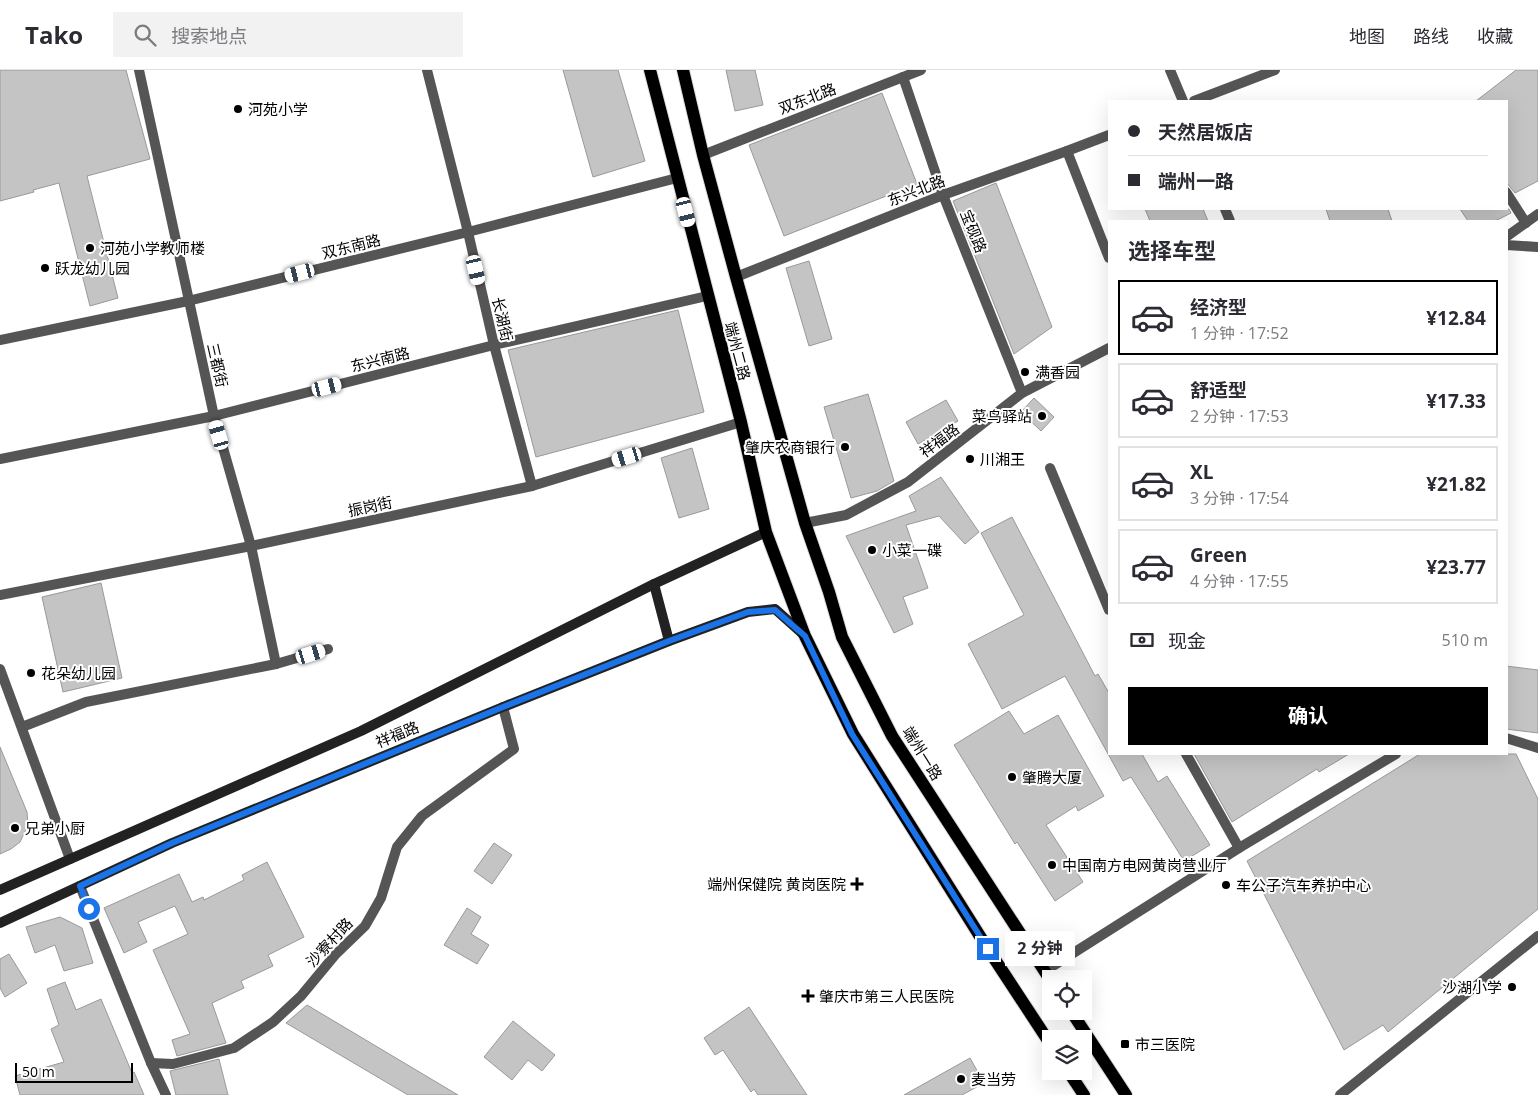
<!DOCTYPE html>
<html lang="zh">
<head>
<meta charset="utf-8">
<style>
  :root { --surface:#fff; --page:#f2f2f3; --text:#2b2b33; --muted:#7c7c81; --line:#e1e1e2; --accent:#000 }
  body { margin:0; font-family:"Open Sans","Noto Sans SC",sans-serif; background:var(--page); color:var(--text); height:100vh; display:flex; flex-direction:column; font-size:19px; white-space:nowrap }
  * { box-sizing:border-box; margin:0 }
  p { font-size:16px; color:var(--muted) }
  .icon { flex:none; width:28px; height:28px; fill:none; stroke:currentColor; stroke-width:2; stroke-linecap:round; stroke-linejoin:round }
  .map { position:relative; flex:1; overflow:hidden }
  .side { position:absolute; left:1108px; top:150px; width:400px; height:535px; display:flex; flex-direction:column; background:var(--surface); border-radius:0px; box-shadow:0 5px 20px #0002 }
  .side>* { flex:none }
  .banner { position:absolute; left:1108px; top:30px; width:400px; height:110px; border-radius:0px; box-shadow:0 5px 20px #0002; display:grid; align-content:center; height:110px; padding:0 20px; background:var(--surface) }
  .tools { position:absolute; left:1042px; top:900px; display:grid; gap:10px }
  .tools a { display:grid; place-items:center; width:50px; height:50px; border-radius:0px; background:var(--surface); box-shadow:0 5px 20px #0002; font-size:25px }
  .scale { position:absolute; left:15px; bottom:12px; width:118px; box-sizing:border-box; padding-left:5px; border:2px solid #000; border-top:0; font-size:14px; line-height:18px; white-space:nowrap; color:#000; -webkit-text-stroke:4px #fff; paint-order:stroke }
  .end { position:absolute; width:22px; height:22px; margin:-11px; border:6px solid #1a73e8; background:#fff; box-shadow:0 0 0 2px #fff }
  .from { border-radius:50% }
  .bubble { position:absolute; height:35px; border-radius:0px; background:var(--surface); box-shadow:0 5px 20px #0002; font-size:16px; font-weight:700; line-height:35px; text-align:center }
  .car { position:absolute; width:15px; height:30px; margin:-15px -8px; border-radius:6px; box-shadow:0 0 4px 1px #0007; background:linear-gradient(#fff 24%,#345 0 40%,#fff 0 76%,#345 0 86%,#fff 0) }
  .banner b { display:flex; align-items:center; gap:18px; height:48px; font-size:19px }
  .banner b+b { border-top:1px solid var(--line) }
  .banner i { width:12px; height:12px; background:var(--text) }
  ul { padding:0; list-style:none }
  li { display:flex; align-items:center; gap:15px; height:75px; margin:0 10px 8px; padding:0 10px; border:2px solid var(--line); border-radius:0px }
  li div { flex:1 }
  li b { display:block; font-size:19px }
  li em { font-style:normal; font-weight:700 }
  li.active { border-color:var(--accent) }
  li>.icon { width:45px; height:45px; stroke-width:1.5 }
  h2 { padding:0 20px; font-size:22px; line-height:60px }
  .pay { display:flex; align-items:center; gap:12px; height:55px; padding:0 20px; font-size:19px }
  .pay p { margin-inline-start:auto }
  .button { display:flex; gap:10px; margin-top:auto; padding:10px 20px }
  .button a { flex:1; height:58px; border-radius:0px; background:var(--accent); color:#fff; font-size:20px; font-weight:700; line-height:58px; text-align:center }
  header { display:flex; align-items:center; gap:30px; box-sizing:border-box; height:70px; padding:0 25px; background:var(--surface); border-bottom:1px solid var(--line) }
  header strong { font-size:24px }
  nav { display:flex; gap:28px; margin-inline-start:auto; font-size:18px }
  .search { width:350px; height:45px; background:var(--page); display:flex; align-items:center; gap:12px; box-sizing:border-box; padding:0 18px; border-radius:0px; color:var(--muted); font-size:19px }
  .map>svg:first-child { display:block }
  .building { fill:#c4c4c4; stroke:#999 }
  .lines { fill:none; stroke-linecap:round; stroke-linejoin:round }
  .primary-casing { stroke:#dbdbdb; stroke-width:14 }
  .street { stroke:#555; stroke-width:10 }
  .secondary { stroke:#222; stroke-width:10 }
  .primary { stroke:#000; stroke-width:12 }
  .route { stroke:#1a73e8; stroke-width:6 }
  .poi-dot { fill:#000; stroke:#fff; stroke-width:2 }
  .labels { text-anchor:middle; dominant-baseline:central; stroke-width:4; stroke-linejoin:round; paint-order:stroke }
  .street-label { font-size:15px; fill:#000; stroke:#fff }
  .poi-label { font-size:15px; fill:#000; stroke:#fff; text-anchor:start }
</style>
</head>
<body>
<header>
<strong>Tako</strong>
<div class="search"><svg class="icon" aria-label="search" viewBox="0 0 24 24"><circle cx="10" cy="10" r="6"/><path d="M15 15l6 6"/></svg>搜索地点</div>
<nav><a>地图</a><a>路线</a><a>收藏</a></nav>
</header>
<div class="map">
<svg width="1538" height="1025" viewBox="0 0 1538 1025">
  <rect width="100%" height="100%" fill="#fff"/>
  <g class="building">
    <path d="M0,0H126L150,89L87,106L118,228L90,236L59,113L33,120L34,122L0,131Z"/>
    <path d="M563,0H618L645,91L593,107Z"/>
    <path d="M726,0H755L763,35L735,41Z"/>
    <path d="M1516,0H1538V111L1515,123L1506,112V31H1476Z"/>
    <path d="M882,23L917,114L784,166L749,75Z"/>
    <path d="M996,113L1052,257L1014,284L953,131Z"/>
    <path d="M1145,139H1203L1208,151H1150Z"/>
    <path d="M1326,139H1388L1392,151H1330Z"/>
    <path d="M1460,139H1509L1511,143L1495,151H1468Z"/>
    <path d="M809,191L832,269L809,276L786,198Z"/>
    <path d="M678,240L704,342L536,387L508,280Z"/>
    <path d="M868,324L894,411L877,421L851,428L824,337Z"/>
    <path d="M1034,328L1054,347L1041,361L1021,342Z"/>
    <path d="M946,330L958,351L918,374L906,352Z"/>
    <path d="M692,378L709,439L679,448L661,388Z"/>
    <path d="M941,407L979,462L965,474L939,446L906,455L928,518L903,527L913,554L894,563L846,466L916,441L909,426Z"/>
    <path d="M1012,447L1095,606L1098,604L1109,623V684H1142L1158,712L1167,706L1210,775L1184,791L1131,707L1123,711L1065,606L1002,639L968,574L1024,545L981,463Z"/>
    <path d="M101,513L122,608L63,622L42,527Z"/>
    <path d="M1506,596L1538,600V663L1506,659Z"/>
    <path d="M1009,641L1024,664L1058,645L1104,726L1078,741L1076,736L1046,755L1083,812L1055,831L1017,772L1015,774L954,675Z"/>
    <path d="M0,677L27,742L28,755L20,772L11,779L0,784Z"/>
    <path d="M1194,684H1349L1319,702L1317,699L1232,752Z"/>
    <path d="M1420,684H1516L1538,729V839L1388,962L1383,955L1344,980L1247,791Z"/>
    <path d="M494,773L512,785L492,814L474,801Z"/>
    <path d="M267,792L304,867L268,885L273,896L241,911L244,918L212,933L226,973L177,986L172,970L190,964L153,880L188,864L175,836L138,852L147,872L124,883L104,838L179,804L192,832L203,827L204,830L244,810L242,805Z"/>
    <path d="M467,838L481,847L471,864L489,875L477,894L444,875Z"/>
    <path d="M60,847L82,858L93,893L64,901L55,875L35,883L26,857Z"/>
    <path d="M9,884L27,913L5,927L0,918V889Z"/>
    <path d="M65,912L76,940L101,929L132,1003L134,1002L144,1025H20L15,1006L64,992L51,959L59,955L47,919Z"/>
    <path d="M307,935L458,1025H408L286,953Z"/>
    <path d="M749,937L807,1025H758L754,1019L751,1022L723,980L715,985L704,968Z"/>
    <path d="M513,951L555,985L542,1001L528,990L512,1010L484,987Z"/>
    <path d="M970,988L984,1013L962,1025H904Z"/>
    <path d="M219,989L228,1025H176L170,1001Z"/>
  </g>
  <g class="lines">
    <g class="primary-casing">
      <g id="primary">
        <path d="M650,0L741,352L766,462L805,566L853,664L988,879L1051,975"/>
        <path d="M683,0L703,85L736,207L805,453L829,522L842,567L892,666L1051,911"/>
        <path d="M1071,941L1126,1025"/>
        <path d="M1068,1001L1084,1025"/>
      </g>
    </g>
    <g class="street">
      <path d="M139,0L214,346L251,476L276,594"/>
      <path d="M427,0L468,162L494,275L532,416"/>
      <path d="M1170,0L1183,31"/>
      <path d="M903,7L943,125L1022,323"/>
      <path d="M1194,31L1275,0"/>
      <path d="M1067,81L1109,188"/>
      <path d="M703,85L921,0"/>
      <path d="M1506,122L1526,153"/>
      <path d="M1225,139L1230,151"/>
      <path d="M1506,167L1538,144"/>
      <path d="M1506,175L1538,177"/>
      <path d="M736,207L943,125L1067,81L1109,65"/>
      <path d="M0,270L188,231L468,162L677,108"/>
      <path d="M0,389L214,346L494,275L707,226"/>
      <path d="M1050,398L1109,540"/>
      <path d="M805,453L846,445L908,412L1022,323L1109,278"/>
      <path d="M0,525L251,476L532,416L741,352"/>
      <path d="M0,599L70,789"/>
      <path d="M22,657L86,632L276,594L328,579"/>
      <path d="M1506,668L1538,678"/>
      <path d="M1186,684L1239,778"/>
      <path d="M80,816L151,993L166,1025"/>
      <path d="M1045,901L1239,778L1396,684"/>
      <path d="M151,993L173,994L234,978L273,952L301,926L335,885L365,856L381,828L397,777L422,746L514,679L503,637"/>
      <path d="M1340,1025L1538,866"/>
    </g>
    <g class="secondary">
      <path d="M654,514L669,571"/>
      <path d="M0,820L361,661L654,514L766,462"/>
      <path d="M0,853L172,773L503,637L669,571L748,542L775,539L804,565"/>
    </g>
    <use href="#primary" class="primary"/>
  </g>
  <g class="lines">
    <path class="route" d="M89,839L80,816L172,773L503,637L669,571L748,542L775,540L805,566L852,664L988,879"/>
  </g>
  <g class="poi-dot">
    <circle cx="238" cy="39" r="5"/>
    <circle cx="90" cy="178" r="5"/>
    <circle cx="45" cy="198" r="5"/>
    <circle cx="1025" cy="302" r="5"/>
    <circle cx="1042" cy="346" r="5"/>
    <circle cx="845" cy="377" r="5"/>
    <circle cx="970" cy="389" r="5"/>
    <circle cx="872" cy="480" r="5"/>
    <circle cx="31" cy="603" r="5"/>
    <circle cx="1012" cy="707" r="5"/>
    <circle cx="15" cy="758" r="5"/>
    <circle cx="1052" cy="795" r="5"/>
    <path d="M854.5 806.5h5v5h5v5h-5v5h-5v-5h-5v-5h5z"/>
    <circle cx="1226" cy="815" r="5"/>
    <circle cx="1512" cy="917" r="5"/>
    <path d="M805.5 918.5h5v5h5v5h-5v5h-5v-5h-5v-5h5z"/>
    <rect x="1120" y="969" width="10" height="10" rx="2.5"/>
    <circle cx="961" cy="1009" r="5"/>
  </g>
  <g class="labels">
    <g class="street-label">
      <text transform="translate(807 28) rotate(-21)">双东北路</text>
      <text transform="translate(916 120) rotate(-21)">东兴北路</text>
      <text transform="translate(974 161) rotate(68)">宝砚路</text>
      <text transform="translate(351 176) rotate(-14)">双东南路</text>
      <text transform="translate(503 249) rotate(77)">长湖街</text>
      <text transform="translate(738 281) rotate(75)">端州二路</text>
      <text transform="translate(380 289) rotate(-14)">东兴南路</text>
      <text transform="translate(218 295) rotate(77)">三都街</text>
      <text transform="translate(939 370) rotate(-37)">祥福路</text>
      <text transform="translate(370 436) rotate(-12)">振岗街</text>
      <text transform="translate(397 664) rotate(-22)">祥福路</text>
      <text transform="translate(923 683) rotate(58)">端州一路</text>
      <text transform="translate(329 872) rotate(-47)">沙寮村路</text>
    </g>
    <g class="poi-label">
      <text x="248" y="39">河苑小学</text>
      <text x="100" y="178">河苑小学教师楼</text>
      <text x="55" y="198">跃龙幼儿园</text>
      <text x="1035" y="302">满香园</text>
      <text x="1032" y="346" text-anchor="end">菜鸟驿站</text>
      <text x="835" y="377" text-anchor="end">肇庆农商银行</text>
      <text x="980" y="389">川湘王</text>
      <text x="882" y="480">小菜一碟</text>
      <text x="41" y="603">花朵幼儿园</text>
      <text x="1022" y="707">肇腾大厦</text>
      <text x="25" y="758">兄弟小厨</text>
      <text x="1062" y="795">中国南方电网黄岗营业厅</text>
      <text x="846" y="814" text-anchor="end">端州保健院 黄岗医院</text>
      <text x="1236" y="815">车公子汽车养护中心</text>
      <text x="1502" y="917" text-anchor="end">沙湖小学</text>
      <text x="819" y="926">肇庆市第三人民医院</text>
      <text x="1135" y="974">市三医院</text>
      <text x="971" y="1009">麦当劳</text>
    </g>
  </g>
</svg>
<div class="tools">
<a><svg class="icon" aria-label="locate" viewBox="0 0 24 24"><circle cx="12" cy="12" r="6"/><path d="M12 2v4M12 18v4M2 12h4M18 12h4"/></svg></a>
<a><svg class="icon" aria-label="layers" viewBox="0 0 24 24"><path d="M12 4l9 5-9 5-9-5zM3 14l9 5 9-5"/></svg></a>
</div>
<div class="scale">50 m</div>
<i class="end from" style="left:89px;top:839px"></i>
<i class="end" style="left:988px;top:879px"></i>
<div class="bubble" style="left:1005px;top:861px;width:70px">2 分钟</div>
<i class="car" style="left:686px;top:142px;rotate:166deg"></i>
<i class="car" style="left:476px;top:200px;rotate:167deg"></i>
<i class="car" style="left:300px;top:203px;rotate:256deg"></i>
<i class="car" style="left:327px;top:317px;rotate:76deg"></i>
<i class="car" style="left:219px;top:365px;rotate:344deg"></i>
<i class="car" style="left:627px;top:387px;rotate:253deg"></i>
<i class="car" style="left:311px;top:584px;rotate:73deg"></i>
<div class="banner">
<b><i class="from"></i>天然居饭店</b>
<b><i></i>端州一路</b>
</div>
<section class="side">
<h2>选择车型</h2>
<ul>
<li class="active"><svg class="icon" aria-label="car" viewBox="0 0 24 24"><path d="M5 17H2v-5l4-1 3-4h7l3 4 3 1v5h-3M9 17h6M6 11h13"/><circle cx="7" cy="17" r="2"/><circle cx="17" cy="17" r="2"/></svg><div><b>经济型</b><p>1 分钟 · 17:52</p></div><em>¥12.84</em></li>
<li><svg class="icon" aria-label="car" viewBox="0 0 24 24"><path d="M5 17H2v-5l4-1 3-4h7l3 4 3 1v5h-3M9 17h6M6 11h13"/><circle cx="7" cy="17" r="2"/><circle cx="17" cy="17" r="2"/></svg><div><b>舒适型</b><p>2 分钟 · 17:53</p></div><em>¥17.33</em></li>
<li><svg class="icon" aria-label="car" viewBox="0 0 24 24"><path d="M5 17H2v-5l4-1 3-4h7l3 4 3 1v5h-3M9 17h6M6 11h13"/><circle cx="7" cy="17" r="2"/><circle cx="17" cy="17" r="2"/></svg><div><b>XL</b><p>3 分钟 · 17:54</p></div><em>¥21.82</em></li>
<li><svg class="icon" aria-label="car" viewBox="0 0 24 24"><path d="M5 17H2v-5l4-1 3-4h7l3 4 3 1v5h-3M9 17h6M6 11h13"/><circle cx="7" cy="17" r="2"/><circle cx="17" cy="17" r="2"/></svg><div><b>Green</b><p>4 分钟 · 17:55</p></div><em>¥23.77</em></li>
</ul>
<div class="pay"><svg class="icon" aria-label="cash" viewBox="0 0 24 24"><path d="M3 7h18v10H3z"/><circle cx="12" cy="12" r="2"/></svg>现金<p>510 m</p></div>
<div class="button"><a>确认</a></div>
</section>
</div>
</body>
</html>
